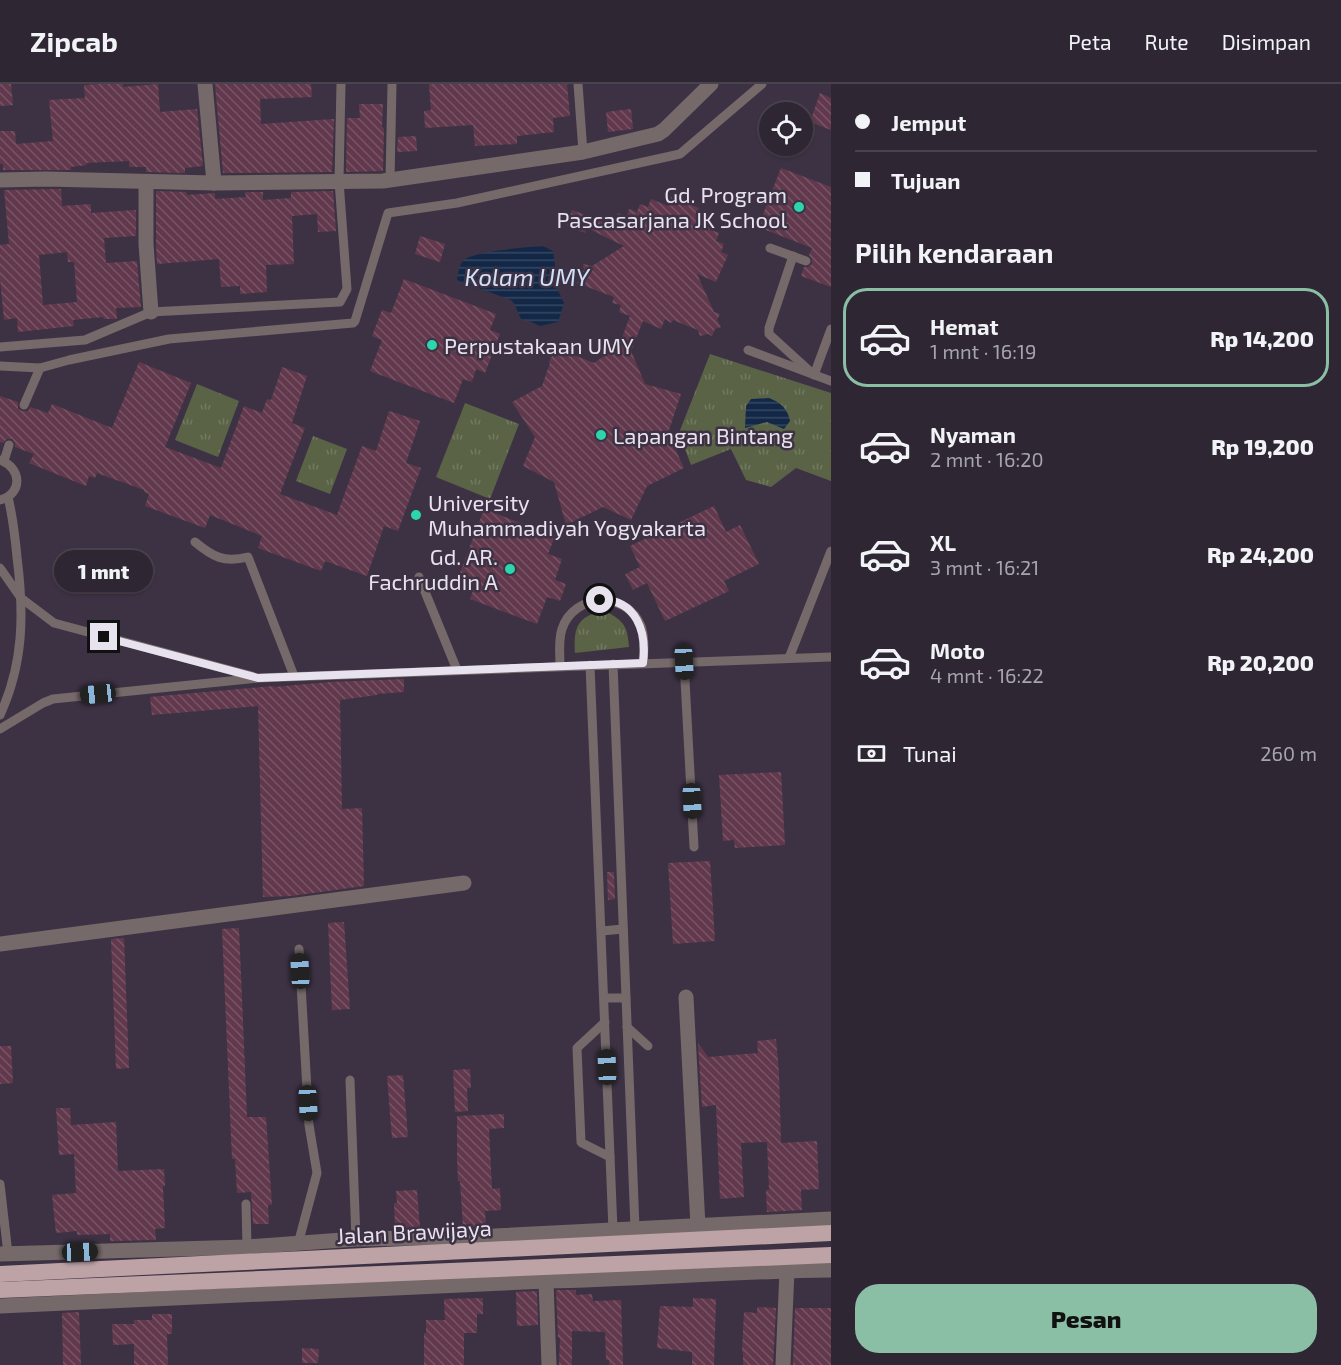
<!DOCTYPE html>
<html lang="id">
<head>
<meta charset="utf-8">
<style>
  :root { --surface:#2e2633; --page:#3a323f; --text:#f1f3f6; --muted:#a7a5ac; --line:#49434e; --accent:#8abfa5 }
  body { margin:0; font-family:"Exo 2",sans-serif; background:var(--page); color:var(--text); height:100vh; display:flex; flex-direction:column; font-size:22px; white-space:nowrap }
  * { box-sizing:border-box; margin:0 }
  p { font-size:20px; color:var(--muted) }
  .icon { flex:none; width:33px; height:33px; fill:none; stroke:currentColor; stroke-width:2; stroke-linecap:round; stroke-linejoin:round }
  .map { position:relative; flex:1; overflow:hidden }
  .details { display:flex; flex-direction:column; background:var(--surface); width:510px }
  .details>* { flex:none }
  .banner { display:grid; align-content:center; height:132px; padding:0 24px; background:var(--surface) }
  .controls { position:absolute; left:759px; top:18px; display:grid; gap:12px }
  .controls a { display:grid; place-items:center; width:54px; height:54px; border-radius:50%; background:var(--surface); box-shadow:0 2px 4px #0004,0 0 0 2px var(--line); font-size:30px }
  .end { position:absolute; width:27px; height:27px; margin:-14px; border:8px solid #e8e2ee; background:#111; box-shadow:0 0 0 3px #111 }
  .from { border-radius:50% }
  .bubble { position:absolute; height:42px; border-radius:21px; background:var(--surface); box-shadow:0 2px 4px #0004,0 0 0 2px var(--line); font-size:20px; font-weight:800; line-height:42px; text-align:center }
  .car { position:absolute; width:18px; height:36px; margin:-18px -9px; border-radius:8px; box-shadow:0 0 4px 2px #0007; background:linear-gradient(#222 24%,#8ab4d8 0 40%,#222 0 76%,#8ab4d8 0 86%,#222 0) }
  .banner b { display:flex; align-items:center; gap:21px; height:57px; font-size:22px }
  .banner b+b { border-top:2px solid var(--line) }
  .banner i { width:15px; height:15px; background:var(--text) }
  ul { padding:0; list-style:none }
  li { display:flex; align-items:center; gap:18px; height:99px; margin:0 12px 9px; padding:0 12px; border:3px solid transparent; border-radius:24px }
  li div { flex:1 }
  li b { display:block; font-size:22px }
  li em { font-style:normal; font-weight:800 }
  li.active { border-color:var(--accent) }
  li>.icon { width:54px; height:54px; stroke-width:1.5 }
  h2 { padding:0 24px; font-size:27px; line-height:72px }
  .pay { display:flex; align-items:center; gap:15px; height:66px; padding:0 24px; font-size:22px }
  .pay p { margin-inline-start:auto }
  .primary-button { display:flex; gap:12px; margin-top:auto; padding:12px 24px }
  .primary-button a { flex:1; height:69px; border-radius:24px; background:var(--accent); color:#111; font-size:24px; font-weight:800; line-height:69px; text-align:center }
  header { display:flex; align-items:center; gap:36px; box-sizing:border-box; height:84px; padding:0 30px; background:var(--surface); border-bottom:2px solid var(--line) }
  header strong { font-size:28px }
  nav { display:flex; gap:33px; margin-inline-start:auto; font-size:21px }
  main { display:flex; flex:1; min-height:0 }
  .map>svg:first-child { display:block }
  .park { fill:url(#park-tufts) }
  .water { fill:url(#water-rules) }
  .building { fill:url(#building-back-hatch); fill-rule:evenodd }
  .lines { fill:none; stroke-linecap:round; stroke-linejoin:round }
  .service { stroke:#75696a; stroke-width:9 }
  .minor { stroke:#75696a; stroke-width:15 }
  .tertiary { stroke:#75696a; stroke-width:15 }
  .trunk { stroke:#bda2a6; stroke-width:16 }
  .route { stroke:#e8e2ee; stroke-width:8 }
  .poi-dot { fill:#2cd5ab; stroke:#3d3244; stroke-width:2 }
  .labels { text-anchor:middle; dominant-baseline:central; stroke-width:5; stroke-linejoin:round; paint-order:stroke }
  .poi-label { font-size:22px; fill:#e8e2ee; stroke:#3d3244; text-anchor:start }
  .street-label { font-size:22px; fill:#e8e2ee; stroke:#3d3244 }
  .water-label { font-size:24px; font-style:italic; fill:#d0e0f8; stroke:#3d3244 }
</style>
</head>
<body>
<header>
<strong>Zipcab</strong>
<nav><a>Peta</a><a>Rute</a><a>Disimpan</a></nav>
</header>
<main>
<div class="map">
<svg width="831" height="1281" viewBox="0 0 831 1281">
  <defs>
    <pattern id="park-tufts" width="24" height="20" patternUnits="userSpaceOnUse" patternTransform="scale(1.5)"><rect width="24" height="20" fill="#5a6346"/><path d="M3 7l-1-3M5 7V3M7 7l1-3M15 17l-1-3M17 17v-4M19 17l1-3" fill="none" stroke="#727961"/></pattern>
    <pattern id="water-rules" width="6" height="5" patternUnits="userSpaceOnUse" patternTransform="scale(1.5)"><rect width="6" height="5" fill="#132847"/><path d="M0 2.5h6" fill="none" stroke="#354762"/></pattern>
    <pattern id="building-back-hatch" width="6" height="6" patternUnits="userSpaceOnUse" patternTransform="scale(1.5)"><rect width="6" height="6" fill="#62394c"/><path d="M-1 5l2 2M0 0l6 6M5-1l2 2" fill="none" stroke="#785566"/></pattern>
  </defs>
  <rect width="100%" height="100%" fill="#3d3244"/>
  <g class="park">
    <path d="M710,270L831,309V397L796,384L771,403L746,396L731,365L691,381L679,349Z"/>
    <path d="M197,300L239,317L218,373L175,356Z"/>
    <path d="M465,319L519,340L490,415L436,393Z"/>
    <path d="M313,352L347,365L330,410L296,397Z"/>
    <path d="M609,529C626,539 627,544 629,563L575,569C574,552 574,536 593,530C598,529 604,529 609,529Z"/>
  </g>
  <g class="water">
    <path d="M543,162L553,167L555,180L557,204L564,219L558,238L540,242L529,237L522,236C517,229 517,222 511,216L457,196C458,191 459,182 462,178C469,167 529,163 543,162Z"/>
    <path d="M769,314C780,318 788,325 790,337L784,345L767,338L745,344L746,322L751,315Z"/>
  </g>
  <g class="building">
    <path d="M0,0H11L13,21L0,22Z"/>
    <path d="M100,0H123V3L158,0L160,28L197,25L203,82L185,84V89L146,88V83H129V77L86,79L87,81L71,83V86H3V80H0V47H15L16,60L53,57L49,16L85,14L84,1Z"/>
    <path d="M215,0H311L312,13L260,15L261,40L334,35L332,88L223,89Z"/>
    <path d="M429,0H567L570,32L553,34L554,48L517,52V60L475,62L473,41L425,44L424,27L431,26Z"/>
    <path d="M820,9L831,14V46L810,38Z"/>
    <path d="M359,20H383L382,43L384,44L383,87L346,88L347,34H360Z"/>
    <path d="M631,25L633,45L608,48L606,28Z"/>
    <path d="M416,52L417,67L397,68L398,53Z"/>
    <path d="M781,84L831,103V203L801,192L804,183H808L812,180V175L809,171L812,164L758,143Z"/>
    <path d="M61,105L62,122L91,120V129L136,126V152L104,154L106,179L137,177L141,223L116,224L117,235H104L103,233L73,236L74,242L18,248L17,234L4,236L0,194V161L9,160L4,106ZM67,168L68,178H74L77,218L43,221L39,171Z"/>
    <path d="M156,107L186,108L187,111L215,109V115L246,113L245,108H263V116L291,114V108L333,107L336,147L318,148L317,130L292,132L294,180L266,181L267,208L240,210V202L221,203L219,175L157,180L156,160Z"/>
    <path d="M671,113L699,124L696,131L713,138L711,146L719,149L716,157L724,160L721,168L728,171L716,198L697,190L714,228L720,230L717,236L721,243L715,245L712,252L708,250L700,252L698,246L673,236L671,239L665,235L661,245L643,237L631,267L645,300L681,310L668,349L684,384L647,402L631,436L603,423L566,441L554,398L523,382L535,353L512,318L542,302L550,279L549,278L556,264L594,279L619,262L630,232L619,228L621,221L612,219L614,213L577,199L581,194L577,188L584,187L583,180L592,182L624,162L587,144L585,149L567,142L569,135L572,126L613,141L618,129L627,132L629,125L637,128L640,120L648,123L651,115L668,122Z"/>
    <path d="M420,152L445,160L440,178L415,170Z"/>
    <path d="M404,195L496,230L490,246L500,250L485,289L476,285L472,298L463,295L454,319L370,287L382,256L372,252L382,226L391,229Z"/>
    <path d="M139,278L191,299L165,363L221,384L244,322L262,329L267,315L271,316L282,283L307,292L292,339L305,344L280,410L337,431L362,362L376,367L389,327L420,337L406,379L421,384L398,447L384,442L367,492L325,477L321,487L258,464L262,452L210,431L205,444L145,422L149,410L144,408V406L97,389L95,394L89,392L86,402L29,379L34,370L15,363V359L12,355H7L3,359L0,358V312L18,318V325L22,327H28L30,323L48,329L52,320L112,344Z"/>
    <path d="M714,422L726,448L740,441L759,480L724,497L729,507L665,537L647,499L633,506L625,490L640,483L630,462Z"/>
    <path d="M484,425L555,452L548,470L562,475L555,496L566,500L560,517L547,513L537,540L470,515L475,501L458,494Z"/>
    <path d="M404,595V608L377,610V611L340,616L342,725L362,724L364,802L291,812L263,813L258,622L152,631L150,613L273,602L274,603L330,598Z"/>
    <path d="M781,688L785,761L735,764L734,756L723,757L719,691Z"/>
    <path d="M710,777L715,857L673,860L668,779Z"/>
    <path d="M607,788H614L615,815L608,816Z"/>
    <path d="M344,838L350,925L332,926L328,839Z"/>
    <path d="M239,844L247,1033H266L272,1121H268L269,1140H253L251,1108L237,1109L235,1075H232L222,845Z"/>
    <path d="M124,854L129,984L116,985L111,855Z"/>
    <path d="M776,955L779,989L781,1059L817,1057L819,1105L801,1106L802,1126L767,1128L766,1106H769L767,1058L741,1059L744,1113L720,1115L716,1021L702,1023L698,959L708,973L758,969L757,957Z"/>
    <path d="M0,962H11L13,999L0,1000Z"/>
    <path d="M470,985L471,1004H467L468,1027L455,1028L453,986Z"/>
    <path d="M403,991L408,1053L392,1054L387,992Z"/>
    <path d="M56,1024H70L71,1041L116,1038L118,1087L164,1085L165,1102H163L165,1144L155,1145L156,1156L110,1157V1150L77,1151V1147L56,1149L52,1111L76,1109L74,1070L59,1071Z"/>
    <path d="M504,1030V1044L489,1045L492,1105L500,1104L501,1126L485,1127L486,1143H463L460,1097H458L457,1075V1032Z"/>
    <path d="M417,1106L420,1144L395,1145L394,1119H397L396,1107Z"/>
    <path d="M556,1206H576V1211L592,1210L593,1217L621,1216L623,1281H609V1276H606L605,1248L572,1247V1281H559L560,1254H558Z"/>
    <path d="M537,1207L538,1241L517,1242L516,1208Z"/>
    <path d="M483,1214V1230H477V1249H464V1281H424V1249H426V1236H445L444,1215Z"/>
    <path d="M693,1214L716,1215L714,1281H692V1268L657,1264L660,1222L693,1223Z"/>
    <path d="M757,1223L776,1224L773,1281H743V1268H742L744,1228L757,1229Z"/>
    <path d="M795,1224H831V1281H793Z"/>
    <path d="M79,1228L81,1281H63L62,1229Z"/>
    <path d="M152,1230H172V1250H167L168,1281H134V1260L113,1261L112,1240H134V1236H152Z"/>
    <path d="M302,1264L319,1265L318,1279H302Z"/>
  </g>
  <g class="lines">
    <g class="service">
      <path d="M578,0L583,68"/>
      <path d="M390,96L392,0"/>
      <path d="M770,164L806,177"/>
      <path d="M793,172L769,244V250L814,291L831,245"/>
      <path d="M0,263L85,256L151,228L340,218L347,205L339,97L341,0"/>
      <path d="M748,266L831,297"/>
      <path d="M0,282L40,284L69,276L169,255L353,239L355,237L388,129L457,119L680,70L762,0"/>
      <path d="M24,321L40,284"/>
      <path d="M0,376C22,384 23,410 0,416"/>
      <path d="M4,377L9,361"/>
      <path d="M195,458C213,473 224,479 248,473L294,592"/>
      <path d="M0,484L21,514L54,539L252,592"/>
      <path d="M419,493L457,586"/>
      <path d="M789,574L831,467"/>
      <path d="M684,578L694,763"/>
      <path d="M613,580L635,1144"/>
      <path d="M590,581L613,1146"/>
      <path d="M560,582C560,570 558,557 562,545C574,509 626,506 641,542C645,554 644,567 643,579"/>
      <path d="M0,631C24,579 24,529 17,473C15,452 13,434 8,413"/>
      <path d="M0,645L43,619L53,615L258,594L831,573"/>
      <path d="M602,847L623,845"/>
      <path d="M604,914H626"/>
      <path d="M605,938L577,964L581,1058L582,1059L610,1073"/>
      <path d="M627,943L648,962"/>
      <path d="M350,996L356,1155"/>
      <path d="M0,1100L8,1170"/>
      <path d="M246,1120L247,1163"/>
      <path d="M298,1160L317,1089L309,1041L299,865"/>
    </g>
    <g class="minor">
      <path d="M205,0L214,99"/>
      <path d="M0,96L46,95L214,99L383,97L583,68L658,50L664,46L711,0"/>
      <path d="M146,98V160L151,228"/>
      <path d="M0,860L464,799"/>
      <path d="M686,913L698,1142"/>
      <path d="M546,1197L549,1281"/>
      <path d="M783,1281L787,1186"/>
    </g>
    <g class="tertiary">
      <path d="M0,1170L247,1163L356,1155L474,1153L831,1135"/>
      <path d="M0,1222L546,1197C641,1195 736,1187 831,1186"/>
    </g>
    <g class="trunk">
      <path d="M0,1190L831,1149"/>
      <path d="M0,1206L831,1171"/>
    </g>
  </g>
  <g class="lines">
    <path class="route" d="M104,553L258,594L643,579C647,549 637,515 600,516"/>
  </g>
  <g class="poi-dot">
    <circle cx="799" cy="123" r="6"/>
    <circle cx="432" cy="261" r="6"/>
    <circle cx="601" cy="351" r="6"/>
    <circle cx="416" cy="431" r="6"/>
    <circle cx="510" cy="485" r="6"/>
  </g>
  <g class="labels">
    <g class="poi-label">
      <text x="787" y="110" text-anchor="end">Gd. Program<tspan x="787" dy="25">Pascasarjana JK School</tspan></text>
      <text x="444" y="261">Perpustakaan UMY</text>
      <text x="613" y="351">Lapangan Bintang</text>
      <text x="428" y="418">University<tspan x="428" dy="25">Muhammadiyah Yogyakarta</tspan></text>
      <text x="498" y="472" text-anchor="end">Gd. AR.<tspan x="498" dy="25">Fachruddin A</tspan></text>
    </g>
    <g class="street-label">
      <text transform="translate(414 1147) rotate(-3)">Jalan Brawijaya</text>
    </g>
    <g class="water-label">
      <text x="527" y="192">Kolam UMY</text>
    </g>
  </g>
</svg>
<div class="controls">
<a><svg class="icon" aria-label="locate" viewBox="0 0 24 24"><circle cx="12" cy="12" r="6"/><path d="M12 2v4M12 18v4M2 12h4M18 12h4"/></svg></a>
</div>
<i class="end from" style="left:600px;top:516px"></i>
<i class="end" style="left:104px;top:553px"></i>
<div class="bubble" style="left:54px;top:466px;width:99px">1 mnt</div>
<i class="car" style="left:684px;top:578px;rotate:177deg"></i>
<i class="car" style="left:98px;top:610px;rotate:264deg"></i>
<i class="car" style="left:692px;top:717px;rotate:177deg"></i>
<i class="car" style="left:300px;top:887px;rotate:357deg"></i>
<i class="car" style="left:607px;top:983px;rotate:358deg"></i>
<i class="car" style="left:308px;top:1019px;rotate:177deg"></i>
<i class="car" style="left:80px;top:1168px;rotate:88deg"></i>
</div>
<section class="details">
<div class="banner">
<b><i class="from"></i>Jemput</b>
<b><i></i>Tujuan</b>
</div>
<h2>Pilih kendaraan</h2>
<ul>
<li class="active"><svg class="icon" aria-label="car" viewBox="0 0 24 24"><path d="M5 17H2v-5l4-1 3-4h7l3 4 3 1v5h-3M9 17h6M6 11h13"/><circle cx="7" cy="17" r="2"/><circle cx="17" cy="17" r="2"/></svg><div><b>Hemat</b><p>1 mnt · 16:19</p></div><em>Rp 14,200</em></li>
<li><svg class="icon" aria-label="car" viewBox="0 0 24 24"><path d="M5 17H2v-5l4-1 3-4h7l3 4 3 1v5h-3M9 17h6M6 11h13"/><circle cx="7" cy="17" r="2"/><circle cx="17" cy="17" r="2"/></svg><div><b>Nyaman</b><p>2 mnt · 16:20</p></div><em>Rp 19,200</em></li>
<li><svg class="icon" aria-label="car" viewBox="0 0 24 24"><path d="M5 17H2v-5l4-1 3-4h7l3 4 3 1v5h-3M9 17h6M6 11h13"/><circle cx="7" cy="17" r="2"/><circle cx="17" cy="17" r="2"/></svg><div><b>XL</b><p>3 mnt · 16:21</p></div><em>Rp 24,200</em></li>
<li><svg class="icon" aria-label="car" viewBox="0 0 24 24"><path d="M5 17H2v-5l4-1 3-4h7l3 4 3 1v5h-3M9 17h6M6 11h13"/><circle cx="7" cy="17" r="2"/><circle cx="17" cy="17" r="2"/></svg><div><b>Moto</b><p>4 mnt · 16:22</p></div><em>Rp 20,200</em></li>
</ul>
<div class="pay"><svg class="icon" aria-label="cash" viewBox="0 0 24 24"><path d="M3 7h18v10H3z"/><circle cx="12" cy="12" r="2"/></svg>Tunai<p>260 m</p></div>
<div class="primary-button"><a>Pesan</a></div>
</section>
</main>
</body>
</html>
